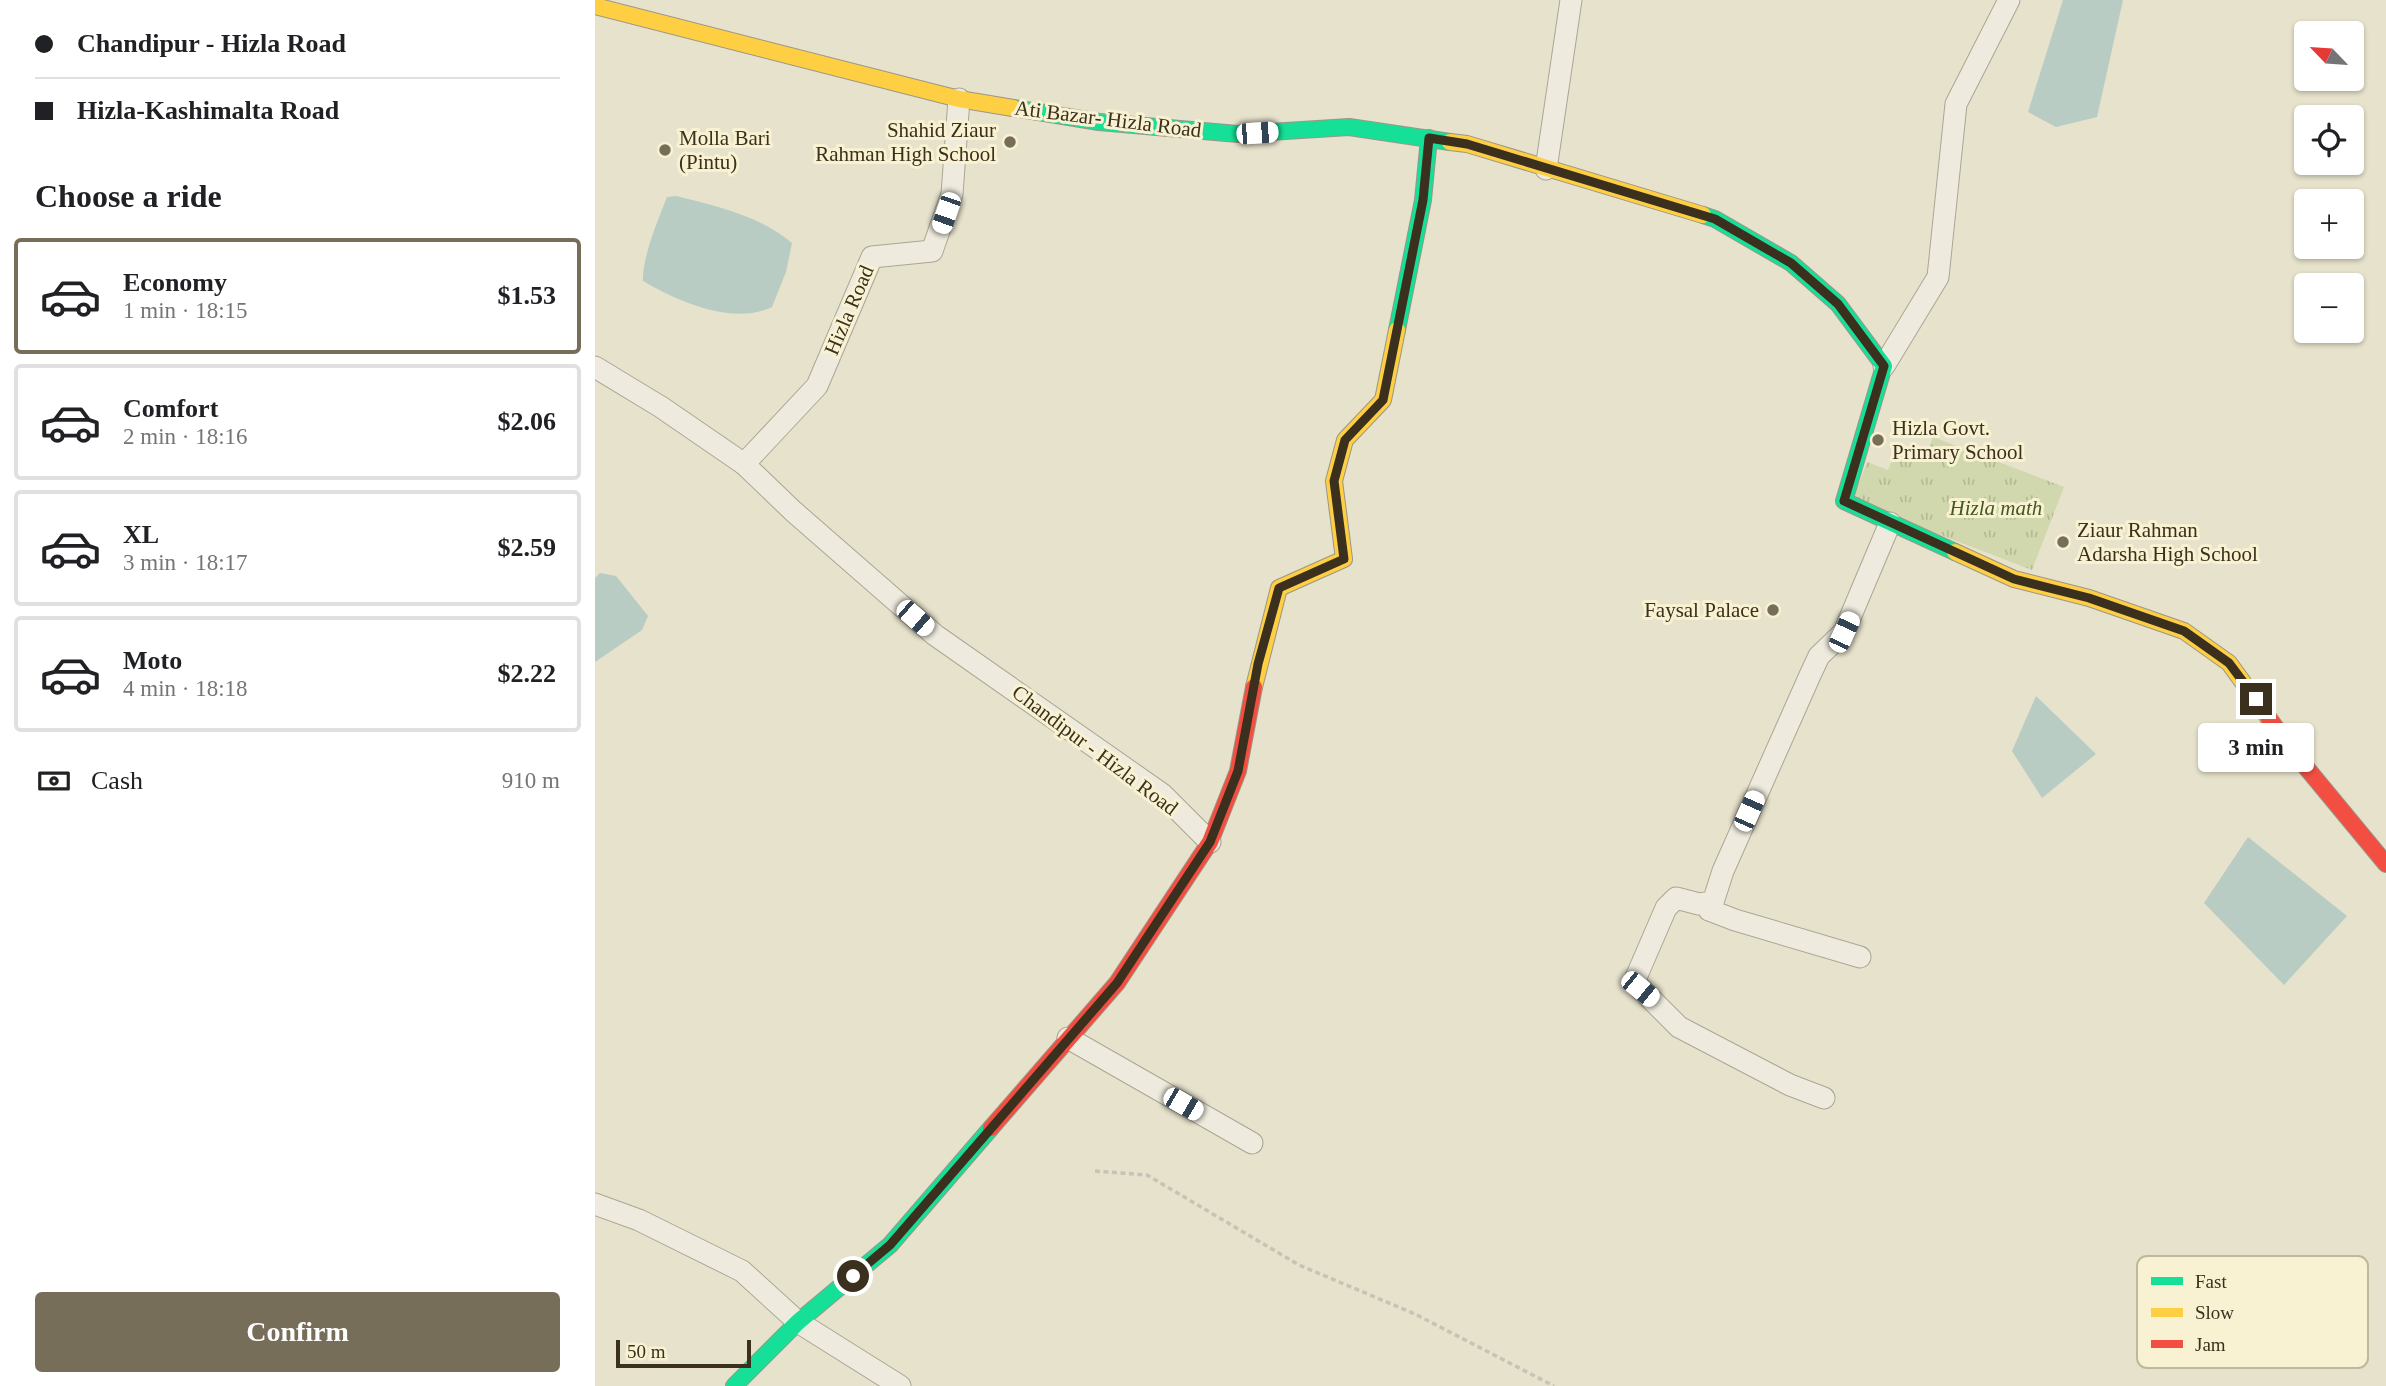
<!DOCTYPE html>
<html lang="en">
<head>
<meta charset="utf-8">
<style>
  :root { --surface:#fff; --page:#f2f2f2; --text:#202124; --muted:#757577; --line:#e0e0e0; --accent:#776e5a }
  body { margin:0; font-family:Georgia,serif; background:var(--page); color:var(--text); height:100vh; display:flex; flex-direction:column; font-size:26px; white-space:nowrap }
  * { box-sizing:border-box; margin:0 }
  p { font-size:23px; color:var(--muted) }
  .icon { flex:none; width:38px; height:38px; fill:none; stroke:currentColor; stroke-width:2; stroke-linecap:round; stroke-linejoin:round }
  .map { position:relative; flex:1; overflow:hidden }
  .side { display:flex; flex-direction:column; background:var(--surface); width:595px }
  .side>* { flex:none }
  .top-card { display:grid; align-content:center; height:154px; padding:0 35px; background:var(--surface) }
  .needle { width:46px; rotate:295deg }
  .fabs { position:absolute; left:1699px; top:21px; display:grid; gap:14px }
  .fabs a { display:grid; place-items:center; width:70px; height:70px; border-radius:7px; background:var(--surface); box-shadow:0 2px 5px #0004; font-size:35px }
  .scale { position:absolute; left:21px; bottom:18px; width:135px; box-sizing:border-box; padding-left:7px; border:4px solid #3b301d; border-top:0; font-size:19px; line-height:24px; white-space:nowrap; color:#3b301d; -webkit-text-stroke:5px #f8f2d2; paint-order:stroke }
  .end { position:absolute; width:32px; height:32px; margin:-16px; border:9px solid #3b301d; background:#fff; box-shadow:0 0 0 4px #fff }
  .from { border-radius:50% }
  .bubble { position:absolute; height:49px; border-radius:7px; background:var(--surface); box-shadow:0 2px 5px #0004; font-size:23px; font-weight:700; line-height:49px; text-align:center }
  .car { position:absolute; width:21px; height:42px; margin:-21px -10px; border-radius:9px; box-shadow:0 0 5px 2px #0007; background:linear-gradient(#fff 24%,#345 0 40%,#fff 0 76%,#345 0 86%,#fff 0) }
  .top-card b { display:flex; align-items:center; gap:24px; height:66px; font-size:26px }
  .top-card b+b { border-top:2px solid var(--line) }
  .top-card i { width:18px; height:18px; background:var(--text) }
  ul { padding:0; list-style:none }
  li { display:flex; align-items:center; gap:21px; height:116px; margin:0 14px 10px; padding:0 21px; border:4px solid var(--line); border-radius:7px }
  li div { flex:1 }
  li b { display:block; font-size:26px }
  li em { font-style:normal; font-weight:700 }
  li.active { border-color:var(--accent) }
  li>.icon { width:63px; height:63px; stroke-width:1.5 }
  h2 { padding:0 35px; font-size:32px; line-height:84px }
  .pay { display:flex; align-items:center; gap:18px; height:77px; padding:0 35px; font-size:26px }
  .pay p { margin-inline-start:auto }
  .action { display:flex; gap:14px; margin-top:auto; padding:14px 35px }
  .action a { flex:1; height:80px; border-radius:7px; background:var(--accent); color:#fff; font-size:28px; font-weight:700; line-height:80px; text-align:center }
  main { display:flex; flex:1; min-height:0 }
  .map>svg:first-child { display:block }
  .grass { fill:url(#grass-tufts) }
  .water { fill:#b8ccc3 }
  .lines { fill:none; stroke-linecap:round; stroke-linejoin:round }
  .street-casing { stroke:#aba695; stroke-width:23 }
  .fast-casing { stroke:#9b9686; stroke-width:18 }
  .slow-casing { stroke:#9b9686; stroke-width:18 }
  .jam-casing { stroke:#9b9686; stroke-width:18 }
  .path { stroke:#c7c3b5; stroke-width:3.5; stroke-dasharray:5 3.5; stroke-linecap:butt }
  .street { stroke:#eeebde; stroke-width:21 }
  .fast { stroke:#16e098; stroke-width:16 }
  .slow { stroke:#ffcf43; stroke-width:16 }
  .jam { stroke:#f24e42; stroke-width:16 }
  .route { stroke:#3b301d; stroke-width:9 }
  .poi-dot { fill:#776e5a; stroke:#f8f2d2; stroke-width:2.5 }
  .labels { text-anchor:middle; dominant-baseline:central; stroke-width:6; stroke-linejoin:round; paint-order:stroke }
  .street-label { font-size:21px; fill:#3b301d; stroke:#f8f2d2 }
  .poi-label { font-size:21px; fill:#3b301d; stroke:#f8f2d2; text-anchor:start }
  .park-label { font-size:21px; font-style:italic; fill:#435922; stroke:#f8f2d2 }
  .key { fill:#f8f2d2; stroke:#bfb89c; stroke-width:2 }
  .key-label { font-size:19px; fill:#3b301d }
</style>
</head>
<body>
<main>
<section class="side">
<div class="top-card">
<b><i class="from"></i>Chandipur - Hizla Road</b>
<b><i></i>Hizla-Kashimalta Road</b>
</div>
<h2>Choose a ride</h2>
<ul>
<li class="active"><svg class="icon" aria-label="car" viewBox="0 0 24 24"><path d="M5 17H2v-5l4-1 3-4h7l3 4 3 1v5h-3M9 17h6M6 11h13"/><circle cx="7" cy="17" r="2"/><circle cx="17" cy="17" r="2"/></svg><div><b>Economy</b><p>1 min · 18:15</p></div><em>$1.53</em></li>
<li><svg class="icon" aria-label="car" viewBox="0 0 24 24"><path d="M5 17H2v-5l4-1 3-4h7l3 4 3 1v5h-3M9 17h6M6 11h13"/><circle cx="7" cy="17" r="2"/><circle cx="17" cy="17" r="2"/></svg><div><b>Comfort</b><p>2 min · 18:16</p></div><em>$2.06</em></li>
<li><svg class="icon" aria-label="car" viewBox="0 0 24 24"><path d="M5 17H2v-5l4-1 3-4h7l3 4 3 1v5h-3M9 17h6M6 11h13"/><circle cx="7" cy="17" r="2"/><circle cx="17" cy="17" r="2"/></svg><div><b>XL</b><p>3 min · 18:17</p></div><em>$2.59</em></li>
<li><svg class="icon" aria-label="car" viewBox="0 0 24 24"><path d="M5 17H2v-5l4-1 3-4h7l3 4 3 1v5h-3M9 17h6M6 11h13"/><circle cx="7" cy="17" r="2"/><circle cx="17" cy="17" r="2"/></svg><div><b>Moto</b><p>4 min · 18:18</p></div><em>$2.22</em></li>
</ul>
<div class="pay"><svg class="icon" aria-label="cash" viewBox="0 0 24 24"><path d="M3 7h18v10H3z"/><circle cx="12" cy="12" r="2"/></svg>Cash<p>910 m</p></div>
<div class="action"><a>Confirm</a></div>
</section>
<div class="map">
<svg width="1791" height="1386" viewBox="0 0 1791 1386">
  <defs>
    <pattern id="grass-tufts" width="24" height="20" patternUnits="userSpaceOnUse" patternTransform="scale(1.75)"><rect width="24" height="20" fill="#d1d8ad"/><path d="M3 7l-1-3M5 7V3M7 7l1-3M15 17l-1-3M17 17v-4M19 17l1-3" fill="none" stroke="#b4ba94"/></pattern>
  </defs>
  <rect width="100%" height="100%" fill="#e6e2cc"/>
  <path class="grass" d="M1338,437L1469,487L1437,570L1257,501L1272,462L1293,470L1303,446L1331,456Z"/>
  <g class="water">
    <path d="M1468,0H1528L1502,117L1461,127L1433,112Z"/>
    <path d="M81,196C121,206 166,216 197,243L191,272L177,307C138,326 82,301 48,281C47,258 63,220 72,197Z"/>
    <path d="M5,573L21,576L53,616L47,630L0,662V578Z"/>
    <path d="M1441,696L1501,754L1447,798L1417,751Z"/>
    <path d="M1653,837L1752,916L1689,985L1609,903Z"/>
  </g>
  <g class="lines">
    <g class="street-casing">
      <g id="street">
        <path d="M951,169L976,0"/>
        <path d="M1289,366L1343,277L1361,104L1414,0"/>
        <path d="M0,367L66,407L149,464L198,511L340,635L567,794L615,842"/>
        <path d="M149,464L222,386L277,257L337,251L357,194L364,99"/>
        <path d="M1118,902L1114,910L1140,920L1265,957"/>
        <path d="M473,1038L657,1143"/>
        <path d="M1229,1098L1195,1085L1084,1027L1039,982L1071,908L1081,898L1104,904L1118,902L1128,871L1216,673L1224,656L1249,632L1295,523"/>
        <path d="M0,1204L44,1220L147,1271L203,1322L305,1386"/>
      </g>
    </g>
    <g class="fast-casing">
      <g id="fast">
        <path d="M418,108L504,122L643,134L754,127L855,142"/>
        <path d="M1108,215L1120,219L1196,263L1243,304L1289,366L1249,501L1360,552"/>
        <path d="M802,330L828,200L834,138"/>
        <path d="M139,1386L203,1322L295,1245L396,1128"/>
      </g>
    </g>
    <g class="slow-casing">
      <g id="slow">
        <path d="M0,6L364,99L418,108"/>
        <path d="M855,142L872,144L1108,215"/>
        <path d="M1360,552L1419,579L1494,598L1589,631L1634,663L1673,717"/>
        <path d="M659,687L684,588L749,559L739,481L750,440L788,400L802,330"/>
      </g>
    </g>
    <g class="jam-casing">
      <g id="jam">
        <path d="M1673,717L1700,754L1791,864"/>
        <path d="M396,1128L522,983L615,842L643,771L659,687"/>
      </g>
    </g>
    <path class="path" d="M500,1171L552,1175L704,1265L820,1314L959,1386"/>
    <use href="#street" class="street"/>
    <use href="#fast" class="fast"/>
    <use href="#slow" class="slow"/>
    <use href="#jam" class="jam"/>
  </g>
  <g class="lines">
    <path class="route" d="M258,1276L295,1245L522,983L615,842L643,771L663,664L684,588L749,559L739,481L750,440L788,400L828,200L834,138L872,144L1120,219L1196,263L1243,304L1289,366L1249,501L1419,579L1494,598L1589,631L1634,663L1661,699"/>
  </g>
  <g class="poi-dot">
    <circle cx="415" cy="142" r="7"/>
    <circle cx="70" cy="150" r="7"/>
    <circle cx="1283" cy="440" r="7"/>
    <circle cx="1468" cy="542" r="7"/>
    <circle cx="1178" cy="610" r="7"/>
  </g>
  <g class="labels">
    <g class="street-label">
      <text transform="translate(513 119) rotate(7)">Ati Bazar- Hizla Road</text>
      <text transform="translate(254 310) rotate(-67)">Hizla Road</text>
      <text transform="translate(500 750) rotate(37)">Chandipur - Hizla Road</text>
    </g>
    <g class="poi-label">
      <text x="401" y="130" text-anchor="end">Shahid Ziaur<tspan x="401" dy="24">Rahman High School</tspan></text>
      <text x="84" y="138">Molla Bari<tspan x="84" dy="24">(Pintu)</tspan></text>
      <text x="1297" y="428">Hizla Govt.<tspan x="1297" dy="24">Primary School</tspan></text>
      <text x="1482" y="530">Ziaur Rahman<tspan x="1482" dy="24">Adarsha High School</tspan></text>
      <text x="1164" y="610" text-anchor="end">Faysal Palace</text>
    </g>
    <g class="park-label">
      <text x="1401" y="508">Hizla math</text>
    </g>
  </g>
  <rect x="1542" y="1256" width="231" height="112" rx="10" class="key"/>
  <rect x="1556" y="1277" width="32" height="8" fill="#16e098"/>
  <rect x="1556" y="1308" width="32" height="9" fill="#ffcf43"/>
  <rect x="1556" y="1340" width="32" height="8" fill="#f24e42"/>
  <g class="key-label">
    <text x="1600" y="1288">Fast</text>
    <text x="1600" y="1319">Slow</text>
    <text x="1600" y="1351">Jam</text>
  </g>
</svg>
<div class="fabs">
<a><svg class="needle" viewBox="-14 -14 28 28"><path d="M0-13l5 13h-10z" fill="#e53935"/><path d="M0 13l5-13h-10z" fill="#757577"/></svg></a>
<a><svg class="icon" aria-label="locate" viewBox="0 0 24 24"><circle cx="12" cy="12" r="6"/><path d="M12 2v4M12 18v4M2 12h4M18 12h4"/></svg></a>
<a>+</a>
<a>−</a>
</div>
<div class="scale">50 m</div>
<i class="end from" style="left:258px;top:1276px"></i>
<i class="end" style="left:1661px;top:699px"></i>
<div class="bubble" style="left:1603px;top:723px;width:116px">3 min</div>
<i class="car" style="left:662px;top:133px;rotate:86deg"></i>
<i class="car" style="left:351px;top:213px;rotate:199deg"></i>
<i class="car" style="left:320px;top:618px;rotate:131deg"></i>
<i class="car" style="left:1249px;top:632px;rotate:25deg"></i>
<i class="car" style="left:1154px;top:811px;rotate:24deg"></i>
<i class="car" style="left:1045px;top:989px;rotate:129deg"></i>
<i class="car" style="left:588px;top:1104px;rotate:120deg"></i>
</div>
</main>
</body>
</html>
